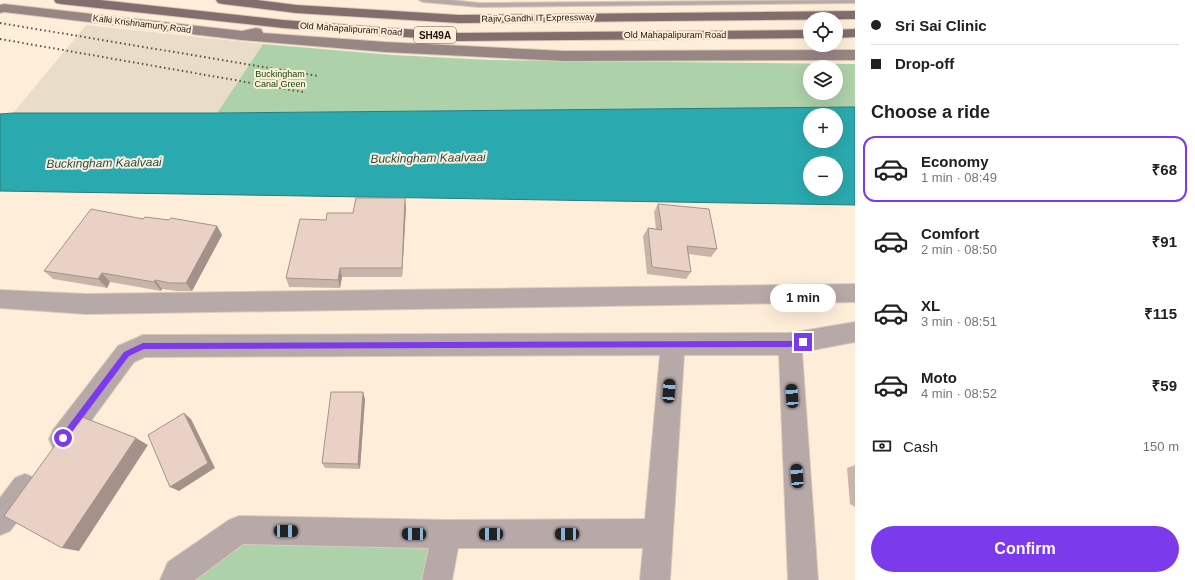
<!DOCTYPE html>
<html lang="en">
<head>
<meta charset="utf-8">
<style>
  :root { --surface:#fff; --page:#f2f2f2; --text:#202124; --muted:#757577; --line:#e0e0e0; --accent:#7c3aed }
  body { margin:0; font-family:Arial,sans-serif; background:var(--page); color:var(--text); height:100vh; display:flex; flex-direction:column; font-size:15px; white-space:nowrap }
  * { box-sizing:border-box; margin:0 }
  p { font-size:13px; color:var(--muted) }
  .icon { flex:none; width:22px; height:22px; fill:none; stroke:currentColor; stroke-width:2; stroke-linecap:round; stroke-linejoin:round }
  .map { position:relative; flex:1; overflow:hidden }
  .drawer { display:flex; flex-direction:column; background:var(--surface); width:340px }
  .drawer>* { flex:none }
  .hud { display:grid; align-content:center; height:88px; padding:0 16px; background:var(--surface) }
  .tools { position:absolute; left:803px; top:12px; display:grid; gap:8px }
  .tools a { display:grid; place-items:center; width:40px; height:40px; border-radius:50%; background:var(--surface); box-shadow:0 4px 16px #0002; font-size:20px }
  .end { position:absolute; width:18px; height:18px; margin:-9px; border:5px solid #7c3aed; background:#fff; box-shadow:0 0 0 2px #fff }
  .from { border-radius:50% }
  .bubble { position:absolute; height:28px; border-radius:14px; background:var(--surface); box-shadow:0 4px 16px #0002; font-size:13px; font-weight:800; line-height:28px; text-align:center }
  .car { position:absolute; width:12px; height:24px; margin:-12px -6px; border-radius:5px; box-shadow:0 0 3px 1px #0007; background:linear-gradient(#222 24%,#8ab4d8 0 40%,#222 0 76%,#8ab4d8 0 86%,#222 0) }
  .hud b { display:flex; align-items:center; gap:14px; height:38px; font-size:15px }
  .hud b+b { border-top:1px solid var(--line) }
  .hud i { width:10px; height:10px; background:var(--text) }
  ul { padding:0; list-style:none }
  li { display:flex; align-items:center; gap:12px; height:66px; margin:0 8px 6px; padding:0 8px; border:2px solid transparent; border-radius:12px }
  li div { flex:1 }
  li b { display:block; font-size:15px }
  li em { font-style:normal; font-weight:800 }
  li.active { border-color:var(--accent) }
  li>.icon { width:36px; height:36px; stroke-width:1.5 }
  h2 { padding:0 16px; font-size:18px; line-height:48px }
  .pay { display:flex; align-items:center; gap:10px; height:44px; padding:0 16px; font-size:15px }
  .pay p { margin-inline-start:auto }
  .action { display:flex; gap:8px; margin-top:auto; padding:8px 16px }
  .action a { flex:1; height:46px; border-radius:24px; background:var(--accent); color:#fff; font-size:16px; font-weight:800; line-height:46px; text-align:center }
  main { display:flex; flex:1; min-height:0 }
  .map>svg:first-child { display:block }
  .industrial { fill:#e9ddc9 }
  .green { fill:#add1a9; fill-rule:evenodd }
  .water { fill:#2aaaaf; stroke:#267d7f; fill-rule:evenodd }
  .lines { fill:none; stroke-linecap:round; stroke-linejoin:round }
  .lane-casing { stroke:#dacbb9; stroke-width:2 }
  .street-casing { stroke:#dacbb9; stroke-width:2 }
  .secondary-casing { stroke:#dacbb9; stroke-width:2 }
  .primary-casing { stroke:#dacbb9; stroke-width:2 }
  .lane { fill:#b6a9a8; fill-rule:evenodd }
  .street { fill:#b6a9a8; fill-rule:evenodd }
  .secondary { fill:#988685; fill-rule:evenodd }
  .primary { fill:#836e6d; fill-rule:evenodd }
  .rail { stroke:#5a5247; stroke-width:2; stroke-dasharray:1.5 3; stroke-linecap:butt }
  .wall { fill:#c9b4a9 }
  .shaded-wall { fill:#a4928a }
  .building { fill:#ead1c5; stroke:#a4928a }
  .route { fill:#7c3aed }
  .labels { text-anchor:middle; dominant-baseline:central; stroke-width:4; stroke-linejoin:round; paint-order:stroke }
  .far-street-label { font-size:9px; fill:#1b150e; stroke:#feeed9 }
  .far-park-label { font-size:9px; fill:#0e490b; stroke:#feeed9 }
  .shield { fill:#feeed9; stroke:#5f564b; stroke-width:1 }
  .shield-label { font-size:10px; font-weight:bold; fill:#1b150e }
  .water-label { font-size:12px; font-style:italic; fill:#1e5153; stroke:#feeed9 }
</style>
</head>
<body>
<main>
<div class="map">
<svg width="855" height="580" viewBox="0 0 855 580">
  <rect width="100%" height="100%" fill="#feeed9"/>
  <path class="industrial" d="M86,25L263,44L217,113H13Z"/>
  <g class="green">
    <path d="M263,44L393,55L491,60L855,64V107L217,113ZM810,67H836V93H810Z"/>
    <path d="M241,539L431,549L424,580H181Z"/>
  </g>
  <path class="water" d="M855,107V205L0,191V114L13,113H217ZM810,115H836V141H810ZM810,163H836V189H810Z"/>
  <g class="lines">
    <g class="lane-casing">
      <path id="lane" d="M419,0H451L479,3L855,0V3L479,7L423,2Z"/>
    </g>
    <g class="street-casing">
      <g id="street">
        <path d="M855,284V302L86,314L0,308V290L86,294Z"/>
        <path d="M855,322V342L802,352L818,580H788L779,355H684L670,580H640L643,548H458L452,580H422L429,548L243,544L195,580H160L168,562L229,520L239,516L446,520L645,519L660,355L145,357L134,362L71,448L62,452L53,448L49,439L53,430L118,346L143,335L790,333Z"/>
        <path d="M25,474L35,478L39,488L35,498L10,531L0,535V498L15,478Z"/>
      </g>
    </g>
    <g class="secondary-casing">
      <path id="secondary" d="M4,4L242,31L256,28L261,29L263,33L385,42L564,51L855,50V60L564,61L385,52L242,40L4,12L0,13V5Z"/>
    </g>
    <g class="primary-casing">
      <g id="primary">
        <path d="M54,0H100L283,20L459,33L810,30V38L459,41L283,28L61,4L56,3Z"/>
        <path d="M216,0H257L296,5L459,15L855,11V19L459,23L296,13L223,4L218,3Z"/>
        <path d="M855,29V37L836,38V30Z"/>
      </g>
    </g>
    <use href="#lane" class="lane"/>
    <use href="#street" class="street"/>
    <use href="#secondary" class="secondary"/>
    <use href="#primary" class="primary"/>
    <g class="rail">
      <path d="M0,23L318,76"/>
      <path d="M0,39L303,92"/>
    </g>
  </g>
  <g class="wall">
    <path d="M658,204L717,249L711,257L689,254L691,272L686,279L647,274L643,236L648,228L656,229L654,212Z"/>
    <path d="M406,207L402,277H342L340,288L289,287L286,278L326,220L353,213Z"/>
    <path d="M169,220L217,226L222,235L192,291H177L162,289L161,291L110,282L107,288L53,279L44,271Z"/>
    <path d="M365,399L360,469L325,468L322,463Z"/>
    <path d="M855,465V507L850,504L847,468Z"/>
  </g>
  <g class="shaded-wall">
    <path d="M405,198L406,207L402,277V268Z"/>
    <path d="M217,226L222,235L192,291L186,283Z"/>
    <path d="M340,268L342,277L340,288L338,280Z"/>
    <path d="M102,273L110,282L107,288L98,279Z"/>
    <path d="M155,280L162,289L161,291L154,282Z"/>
    <path d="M363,392L365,399L360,469L358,464Z"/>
    <path d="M184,413L191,419L215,468L179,491L170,487Z"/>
    <path d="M136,438L148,445L79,551L62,548Z"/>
  </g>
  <g class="building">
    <path d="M356,198H405L402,268H340L338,280L286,278L300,219L326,220L327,213H353Z"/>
    <path d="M658,204L709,209L717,249L687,246L691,272L652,267L648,228L662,230Z"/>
    <path d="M91,209L143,219L145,217L169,220L171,218L217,226L186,283H170L155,280L154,282L102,273L98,279L44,271Z"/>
    <path d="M331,392H363L358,464L322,463Z"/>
    <path d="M184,413L208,463L170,487L148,435Z"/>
    <path d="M77,415L136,438L62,548L4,516Z"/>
  </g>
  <path class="route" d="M803,339L806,342L805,344L790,347L144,349L129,356L66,440H60L59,438L124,352L143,343L790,341Z"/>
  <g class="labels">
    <g class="far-street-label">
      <text transform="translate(538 18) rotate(-1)">Rajiv Gandhi IT Expressway</text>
      <text transform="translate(142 24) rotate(7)">Kalki Krishnamurty Road</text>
      <text transform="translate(351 29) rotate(4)">Old Mahapalipuram Road</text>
      <text x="675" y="35">Old Mahapalipuram Road</text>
    </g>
    <g class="far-park-label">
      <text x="280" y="74">Buckingham<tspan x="280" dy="10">Canal Green</tspan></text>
    </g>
    <rect class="shield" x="414" y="27" width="42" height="16" rx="3"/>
    <g class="shield-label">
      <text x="435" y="35">SH49A</text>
    </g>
    <g class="water-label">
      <text transform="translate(428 158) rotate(-1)">Buckingham Kaalvaai</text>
      <text transform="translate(104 163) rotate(-1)">Buckingham Kaalvaai</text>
    </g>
  </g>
</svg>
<div class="tools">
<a><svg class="icon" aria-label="locate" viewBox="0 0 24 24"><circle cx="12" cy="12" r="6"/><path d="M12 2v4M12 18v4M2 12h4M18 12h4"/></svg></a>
<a><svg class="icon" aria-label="layers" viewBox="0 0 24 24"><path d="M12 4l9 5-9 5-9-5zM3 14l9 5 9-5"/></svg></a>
<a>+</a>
<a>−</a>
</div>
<i class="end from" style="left:63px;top:438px"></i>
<i class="end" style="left:803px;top:342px"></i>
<div class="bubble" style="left:770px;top:284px;width:66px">1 min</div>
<i class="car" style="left:669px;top:391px;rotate:4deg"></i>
<i class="car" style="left:792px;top:396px;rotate:356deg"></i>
<i class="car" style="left:797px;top:476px;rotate:356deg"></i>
<i class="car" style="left:286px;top:531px;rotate:91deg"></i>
<i class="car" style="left:414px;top:534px;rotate:271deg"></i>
<i class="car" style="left:491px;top:534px;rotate:270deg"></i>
<i class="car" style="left:567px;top:534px;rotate:270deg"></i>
</div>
<section class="drawer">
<div class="hud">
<b><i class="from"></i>Sri Sai Clinic</b>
<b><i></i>Drop-off</b>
</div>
<h2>Choose a ride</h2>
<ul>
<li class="active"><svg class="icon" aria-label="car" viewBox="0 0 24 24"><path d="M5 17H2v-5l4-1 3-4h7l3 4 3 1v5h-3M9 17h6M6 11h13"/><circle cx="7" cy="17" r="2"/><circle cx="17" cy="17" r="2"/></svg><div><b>Economy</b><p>1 min · 08:49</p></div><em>₹68</em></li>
<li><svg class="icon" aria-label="car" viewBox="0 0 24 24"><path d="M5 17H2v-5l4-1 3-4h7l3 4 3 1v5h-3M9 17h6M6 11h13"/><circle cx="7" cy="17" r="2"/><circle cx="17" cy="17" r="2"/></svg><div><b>Comfort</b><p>2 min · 08:50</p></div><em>₹91</em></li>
<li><svg class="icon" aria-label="car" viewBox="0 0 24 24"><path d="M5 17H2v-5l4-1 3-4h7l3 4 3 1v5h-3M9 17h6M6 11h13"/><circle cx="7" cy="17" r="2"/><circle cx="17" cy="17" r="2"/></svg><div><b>XL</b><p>3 min · 08:51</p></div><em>₹115</em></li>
<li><svg class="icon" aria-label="car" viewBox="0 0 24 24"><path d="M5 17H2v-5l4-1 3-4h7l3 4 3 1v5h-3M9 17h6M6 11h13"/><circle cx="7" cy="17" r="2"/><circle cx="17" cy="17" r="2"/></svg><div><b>Moto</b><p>4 min · 08:52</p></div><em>₹59</em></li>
</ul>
<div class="pay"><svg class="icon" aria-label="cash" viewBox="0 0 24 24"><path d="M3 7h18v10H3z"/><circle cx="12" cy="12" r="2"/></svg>Cash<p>150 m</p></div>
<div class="action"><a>Confirm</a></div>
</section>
</main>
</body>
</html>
